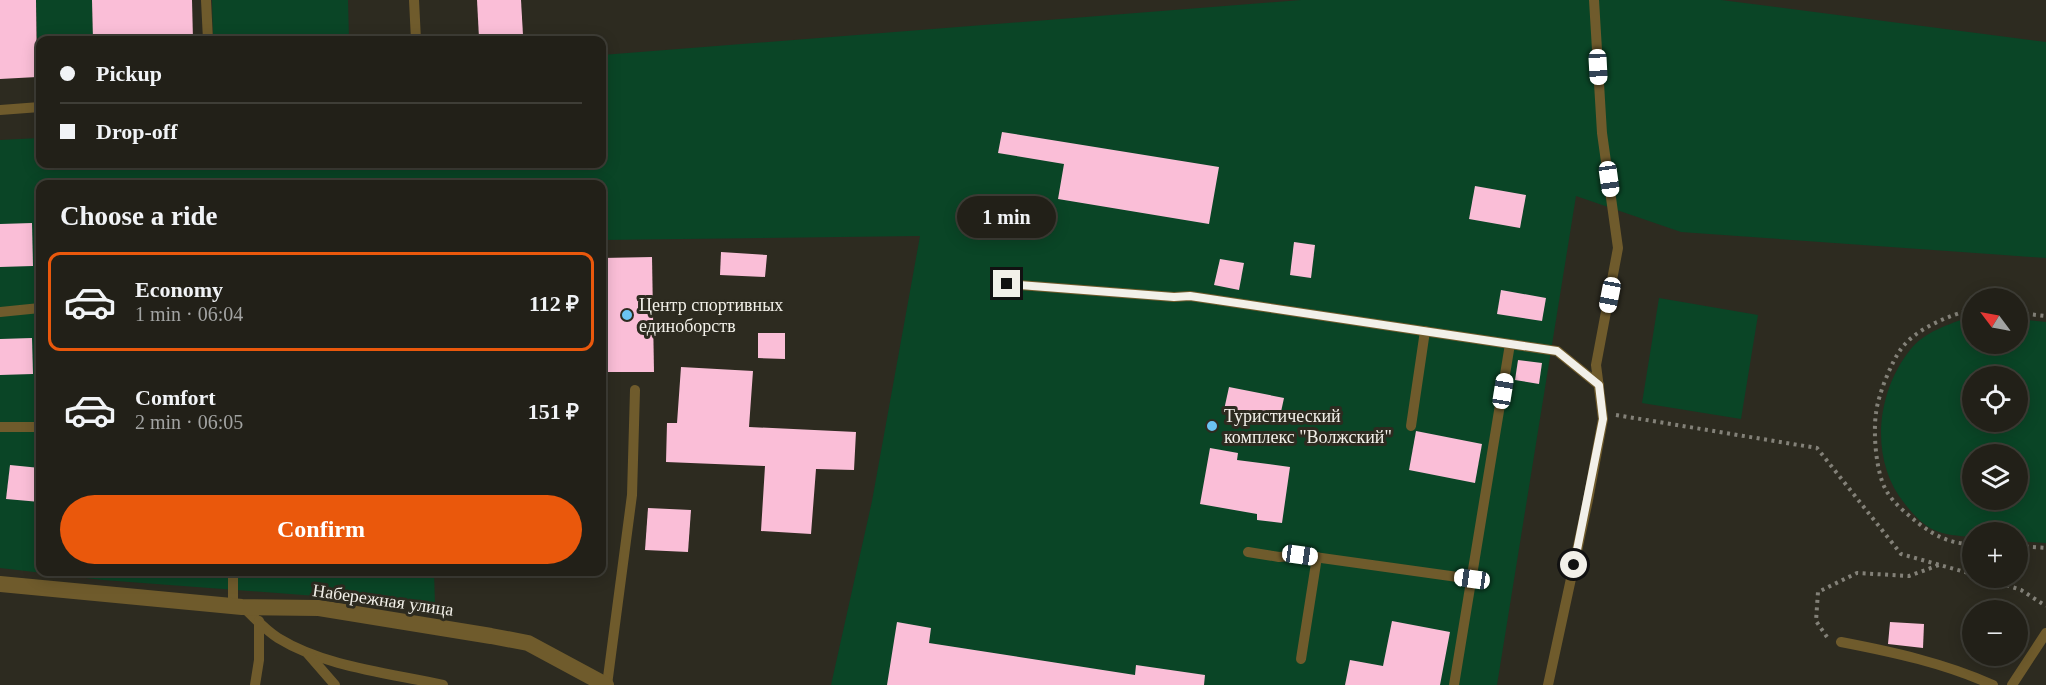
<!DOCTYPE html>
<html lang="en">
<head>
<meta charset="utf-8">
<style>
  :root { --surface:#222018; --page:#2a2821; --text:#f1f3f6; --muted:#a2a3a2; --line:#3f3e37; --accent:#ea580c }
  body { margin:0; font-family:Georgia,serif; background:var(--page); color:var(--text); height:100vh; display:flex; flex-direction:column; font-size:22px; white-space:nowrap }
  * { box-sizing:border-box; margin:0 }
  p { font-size:20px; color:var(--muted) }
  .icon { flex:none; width:33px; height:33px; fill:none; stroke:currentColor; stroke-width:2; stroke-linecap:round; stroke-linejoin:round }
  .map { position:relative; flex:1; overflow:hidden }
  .drawer { position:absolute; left:36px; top:180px; width:570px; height:396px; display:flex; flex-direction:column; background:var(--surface); border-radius:12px; box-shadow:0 3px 15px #0003,0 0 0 2px var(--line) }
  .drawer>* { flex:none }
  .top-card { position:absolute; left:36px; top:36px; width:570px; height:132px; border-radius:12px; box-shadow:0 3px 15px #0003,0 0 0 2px var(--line); display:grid; align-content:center; height:132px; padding:0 24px; background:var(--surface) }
  .needle { width:39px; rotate:302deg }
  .controls { position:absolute; left:1962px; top:288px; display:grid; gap:12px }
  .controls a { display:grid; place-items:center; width:66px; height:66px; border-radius:50%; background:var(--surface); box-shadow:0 3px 15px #0003,0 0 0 2px var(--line); font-size:30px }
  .end { position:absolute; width:27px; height:27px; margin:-14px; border:8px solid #f2f0e9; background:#111; box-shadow:0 0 0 3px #111 }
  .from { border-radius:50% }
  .bubble { position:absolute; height:42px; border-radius:21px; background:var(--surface); box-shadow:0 3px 15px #0003,0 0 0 2px var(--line); font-size:20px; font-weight:700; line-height:42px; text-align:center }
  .car { position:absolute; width:18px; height:36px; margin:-18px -9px; border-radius:8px; box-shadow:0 0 4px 2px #0007; background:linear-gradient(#fff 24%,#345 0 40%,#fff 0 76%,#345 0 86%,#fff 0) }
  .top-card b { display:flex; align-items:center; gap:21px; height:57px; font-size:22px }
  .top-card b+b { border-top:2px solid var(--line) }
  .top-card i { width:15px; height:15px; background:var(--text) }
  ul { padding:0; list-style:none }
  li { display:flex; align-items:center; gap:18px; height:99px; margin:0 12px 9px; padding:0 12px; border:3px solid transparent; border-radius:12px }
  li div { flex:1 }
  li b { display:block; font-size:22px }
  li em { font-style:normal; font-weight:700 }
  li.active { border-color:var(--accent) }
  li>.icon { width:54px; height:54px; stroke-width:1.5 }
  h2 { padding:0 24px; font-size:27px; line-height:72px }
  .cta { display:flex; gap:12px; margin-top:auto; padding:12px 24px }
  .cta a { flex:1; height:69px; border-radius:36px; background:var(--accent); color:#fff; font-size:24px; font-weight:700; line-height:69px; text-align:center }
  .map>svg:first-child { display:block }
  .green { fill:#0a4526; fill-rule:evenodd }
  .building { fill:#fabed7 }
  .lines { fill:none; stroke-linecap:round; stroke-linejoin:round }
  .path { stroke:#838178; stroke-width:4; stroke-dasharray:3 4.5; stroke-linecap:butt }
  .service { stroke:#6f5b2c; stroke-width:10 }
  .minor { stroke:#6f5b2c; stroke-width:16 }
  .route { stroke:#f2f0e9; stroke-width:8 }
  .poi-dot { fill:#6bc3f2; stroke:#2d2b20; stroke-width:2 }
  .labels { text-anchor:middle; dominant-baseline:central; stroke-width:6; stroke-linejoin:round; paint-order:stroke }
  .poi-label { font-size:18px; fill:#f2f0e9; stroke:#2d2b20; text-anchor:start }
  .street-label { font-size:18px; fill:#f2f0e9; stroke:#2d2b20 }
</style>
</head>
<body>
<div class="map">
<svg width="2046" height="685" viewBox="0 0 2046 685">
  <rect width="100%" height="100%" fill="#2d2b20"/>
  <g class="green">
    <path d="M36,0H92L93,36L37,38Z"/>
    <path d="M212,0H348L349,40H213Z"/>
    <path d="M1301,0H1721L2046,42V258L1681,232L1576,196L1497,685H831L872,501L920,236L602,240V184H40V572H434L435,605L103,580L0,568V140L40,138V164H602V55Z"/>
    <path d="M1659,298L1758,315L1741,419L1642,403Z"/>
    <path d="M1970,317L1972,318V344H2018V319L2046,322V543L2018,541V532H1972V537C1959,536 1944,535 1932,529C1922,524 1912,513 1905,504C1869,460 1876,393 1910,350C1924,332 1949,324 1970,317ZM1972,376H2018V422H1972ZM1972,454H2018V500H1972Z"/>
  </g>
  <g class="building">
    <path d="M0,0H36L37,77L0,79Z"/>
    <path d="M92,0H192L193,40H93Z"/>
    <path d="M477,0H521L523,35L479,38Z"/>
    <path d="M1002,132L1219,167L1209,224L1058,199L1064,164L998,153Z"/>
    <path d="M1475,186L1526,195L1520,228L1469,219Z"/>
    <path d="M32,223L33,266L0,267V224Z"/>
    <path d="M1294,242L1315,245L1311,278L1290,275Z"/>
    <path d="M721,252L767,255L765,277L720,275Z"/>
    <path d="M652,257L654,372H602V258Z"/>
    <path d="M1220,259L1244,263L1239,290L1214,285Z"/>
    <path d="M1501,290L1546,298L1542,321L1497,314Z"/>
    <path d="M758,333H785V359L758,358Z"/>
    <path d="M32,338L33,374L0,375V339Z"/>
    <path d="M1518,360L1542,363L1539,384L1515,380Z"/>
    <path d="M681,367L753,371L749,427L856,432L854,470L816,469L811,534L761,531L765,466L666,462L667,423H677Z"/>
    <path d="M1229,387L1284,398L1279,421L1224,410Z"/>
    <path d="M1416,431L1482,444L1475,483L1409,470Z"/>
    <path d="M1210,448L1238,453L1237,460L1290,467L1282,523L1257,520V514L1200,504Z"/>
    <path d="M10,465L40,468V502L6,499Z"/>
    <path d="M648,508L691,510L688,552L645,550Z"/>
    <path d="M1392,621L1450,632L1440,685H1345L1350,660L1383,666Z"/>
    <path d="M897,622L931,628L929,643L1135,675L1136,665L1205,675L1204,685H887Z"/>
    <path d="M1890,622L1924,624L1923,648L1888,644Z"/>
  </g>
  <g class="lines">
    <g class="path">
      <path d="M1972,309C1949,316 1916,328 1901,349C1891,363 1878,395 1876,413C1873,433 1876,473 1886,490C1893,503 1907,514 1918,523C1935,536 1951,544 1972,544"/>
      <path d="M2018,313L2046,316"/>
      <path d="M1616,415L1817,448L1901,554L1972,574"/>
      <path d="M2018,546L2046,548"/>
      <path d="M1985,578L2021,590L2046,606"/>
      <path d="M1827,637L1816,621L1818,592L1857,573L1909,576L1939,565"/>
    </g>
    <g class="service">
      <path d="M206,0L208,40"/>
      <path d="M414,0L416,40"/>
      <path d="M0,110L40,107"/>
      <path d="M1007,284L1174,297L1190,296L1510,344"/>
      <path d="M0,312L40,308"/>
      <path d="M1411,426L1425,331"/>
      <path d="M0,427H40"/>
      <path d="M1248,552L1279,557L1300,555L1472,579"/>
      <path d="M233,572V605"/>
      <path d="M243,607C254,617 265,630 278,638C325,667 389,673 443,685"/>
      <path d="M1841,642C1893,652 1944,663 1993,685"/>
      <path d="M308,654L335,685"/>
      <path d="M1301,659L1317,557"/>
      <path d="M255,685L259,660V621"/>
      <path d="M607,685L632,495L635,390"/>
      <path d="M1454,685L1510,344L1557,351L1599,385"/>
      <path d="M1548,685L1588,500L1603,419L1596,365L1618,248L1602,133L1594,0"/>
      <path d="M2012,685L2046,633"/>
    </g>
    <path class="minor" d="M0,584L242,607L319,608L491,636L528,643L606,685"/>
  </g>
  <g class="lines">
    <path class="route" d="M1007,284L1174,297L1190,296L1557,351L1599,385L1603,419L1574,565"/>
  </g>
  <g class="poi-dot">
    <circle cx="627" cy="315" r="6"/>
    <circle cx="1212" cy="426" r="6"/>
  </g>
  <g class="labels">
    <g class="poi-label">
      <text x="639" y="305">Центр спортивных<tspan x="639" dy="21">единоборств</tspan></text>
      <text x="1224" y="416">Туристический<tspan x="1224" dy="21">комплекс "Волжский"</tspan></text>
    </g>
    <g class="street-label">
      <text transform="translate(383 600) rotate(8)">Набережная улица</text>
    </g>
  </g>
</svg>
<div class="controls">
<a><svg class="needle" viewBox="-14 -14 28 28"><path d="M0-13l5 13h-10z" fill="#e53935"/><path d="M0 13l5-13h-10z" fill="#a2a3a2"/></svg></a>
<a><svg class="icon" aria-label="locate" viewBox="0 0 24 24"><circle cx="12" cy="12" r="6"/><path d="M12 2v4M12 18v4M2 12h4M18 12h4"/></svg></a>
<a><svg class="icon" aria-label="layers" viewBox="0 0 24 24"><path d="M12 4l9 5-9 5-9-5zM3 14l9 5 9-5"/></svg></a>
<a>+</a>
<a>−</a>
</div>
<i class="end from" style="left:1574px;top:565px"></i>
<i class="end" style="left:1007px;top:284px"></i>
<div class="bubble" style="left:957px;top:196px;width:99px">1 min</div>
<i class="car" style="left:1598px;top:67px;rotate:177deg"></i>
<i class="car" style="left:1609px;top:179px;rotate:172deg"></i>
<i class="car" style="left:1610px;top:295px;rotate:191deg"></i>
<i class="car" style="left:1503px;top:391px;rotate:9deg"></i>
<i class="car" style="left:1300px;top:555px;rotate:98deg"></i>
<i class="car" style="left:1472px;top:579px;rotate:278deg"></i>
<div class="top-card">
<b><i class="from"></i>Pickup</b>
<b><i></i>Drop-off</b>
</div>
<section class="drawer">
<h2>Choose a ride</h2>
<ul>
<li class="active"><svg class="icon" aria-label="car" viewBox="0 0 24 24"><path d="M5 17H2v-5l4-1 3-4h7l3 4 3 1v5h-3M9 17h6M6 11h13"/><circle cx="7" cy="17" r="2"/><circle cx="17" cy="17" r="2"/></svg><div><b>Economy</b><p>1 min · 06:04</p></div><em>112 ₽</em></li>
<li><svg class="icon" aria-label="car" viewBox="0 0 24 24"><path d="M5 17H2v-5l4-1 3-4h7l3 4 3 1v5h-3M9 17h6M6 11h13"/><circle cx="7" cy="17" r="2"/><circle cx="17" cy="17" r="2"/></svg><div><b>Comfort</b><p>2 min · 06:05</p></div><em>151 ₽</em></li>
</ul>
<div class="cta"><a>Confirm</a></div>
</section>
</div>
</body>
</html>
